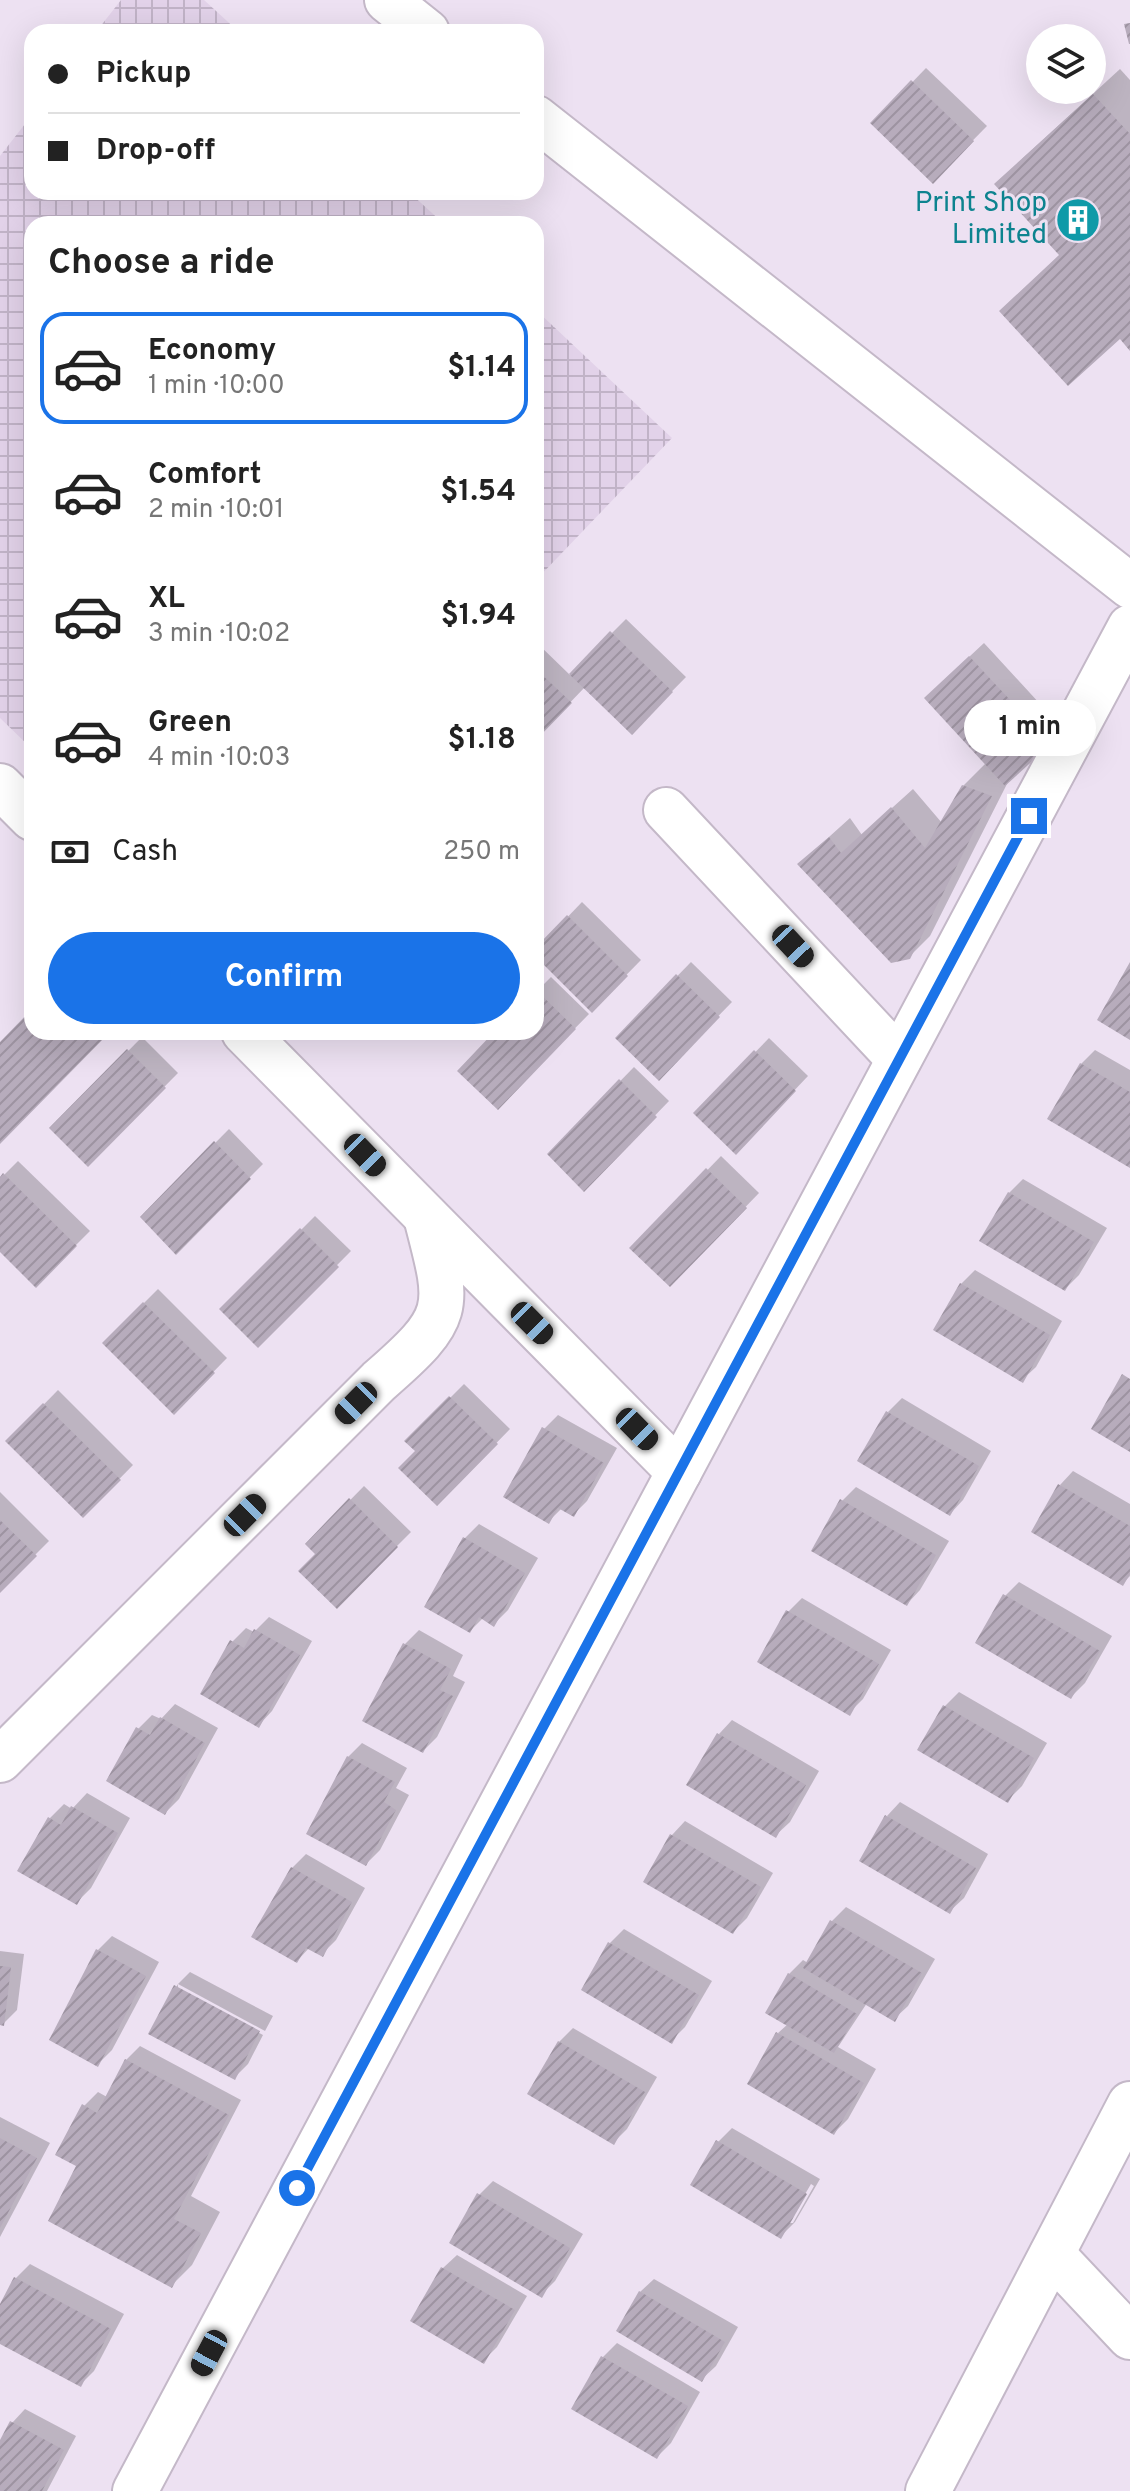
<!DOCTYPE html>
<html lang="en">
<head>
<meta charset="utf-8">
<style>
  :root { --surface:#fff; --page:#f6f6f6; --text:#222; --muted:#767676; --line:#e0e0e0; --accent:#1a73e8 }
  body { margin:0; font-family:Overpass,sans-serif; background:var(--page); color:var(--text); height:100vh; display:flex; flex-direction:column; font-size:30px; white-space:nowrap }
  * { box-sizing:border-box; margin:0 }
  p { font-size:26px; color:var(--muted) }
  .icon { flex:none; width:44px; height:44px; fill:none; stroke:currentColor; stroke-width:2; stroke-linecap:round; stroke-linejoin:round }
  .map { position:relative; flex:1; overflow:hidden }
  .side { position:absolute; left:24px; top:216px; width:520px; height:824px; display:flex; flex-direction:column; background:var(--surface); border-radius:24px; box-shadow:0 8px 32px #0002 }
  .side>* { flex:none }
  .guide { position:absolute; left:24px; top:24px; width:520px; height:176px; border-radius:24px; box-shadow:0 8px 32px #0002; display:grid; align-content:center; height:176px; padding:0 24px; background:var(--surface) }
  .fabs { position:absolute; left:1026px; top:24px; display:grid; gap:16px }
  .fabs a { display:grid; place-items:center; width:80px; height:80px; border-radius:50%; background:var(--surface); box-shadow:0 8px 32px #0002; font-size:40px }
  .end { position:absolute; width:36px; height:36px; margin:-18px; border:10px solid #1a73e8; background:#fff; box-shadow:0 0 0 4px #fff }
  .from { border-radius:50% }
  .bubble { position:absolute; height:56px; border-radius:28px; background:var(--surface); box-shadow:0 8px 32px #0002; font-size:26px; font-weight:700; line-height:56px; text-align:center }
  .car { position:absolute; width:24px; height:48px; margin:-24px -12px; border-radius:10px; box-shadow:0 0 6px 2px #0007; background:linear-gradient(#222 24%,#8ab4d8 0 40%,#222 0 76%,#8ab4d8 0 86%,#222 0) }
  .guide b { display:flex; align-items:center; gap:28px; height:76px; font-size:30px }
  .guide b+b { border-top:2px solid var(--line) }
  .guide i { width:20px; height:20px; background:var(--text) }
  ul { padding:0; list-style:none }
  li { display:flex; align-items:center; gap:24px; height:112px; margin:0 16px 12px; padding:0 8px; border:4px solid transparent; border-radius:24px }
  li div { flex:1 }
  li b { display:block; font-size:30px }
  li em { font-style:normal; font-weight:700 }
  li.active { border-color:var(--accent) }
  li>.icon { width:72px; height:72px; stroke-width:1.5 }
  h2 { padding:0 24px; font-size:36px; line-height:96px }
  .pay { display:flex; align-items:center; gap:20px; height:88px; padding:0 24px; font-size:30px }
  .pay p { margin-inline-start:auto }
  .cta { display:flex; gap:16px; margin-top:auto; padding:16px 24px }
  .cta a { flex:1; height:92px; border-radius:48px; background:var(--accent); color:#fff; font-size:32px; font-weight:700; line-height:92px; text-align:center }
  .map>svg:first-child { display:block }
  .industrial { fill:url(#industrial-grid) }
  .shadow { fill:#0003; fill-rule:evenodd }
  .building { fill:url(#building-hatch) }
  .lines { fill:none; stroke-linecap:round; stroke-linejoin:round }
  .street-casing { stroke:#c4b8c8; stroke-width:48 }
  .street { stroke:#fff; stroke-width:44 }
  .route { stroke:#1a73e8; stroke-width:10 }
  .labels { text-anchor:middle; dominant-baseline:central; stroke-width:6; stroke-linejoin:round; paint-order:stroke }
  .culture-label { font-size:28px; fill:#0d838f; stroke:#ede1f2; text-anchor:end }
</style>
</head>
<body>
<div class="map">
<svg width="1130" height="2491" viewBox="0 0 1130 2491">
  <defs>
    <pattern id="industrial-grid" width="8" height="8" patternUnits="userSpaceOnUse" patternTransform="scale(2)"><rect width="8" height="8" fill="#e2d2e9"/><path d="M0 4h8M4 0v8" fill="none" stroke="#c1b3c7"/></pattern>
    <pattern id="building-hatch" width="6" height="6" patternUnits="userSpaceOnUse" patternTransform="scale(2)"><rect width="6" height="6" fill="#b7acbc"/><path d="M-1 1l2-2M0 6l6-6M5 7l2-2" fill="none" stroke="#9d93a1"/></pattern>
  </defs>
  <rect width="100%" height="100%" fill="#ede1f2"/>
  <g class="industrial">
    <path d="M121,0H204L239,32H96Z"/>
    <path d="M32,115V192H409L444,224H32V749L0,718V156Z"/>
    <path d="M536,310L672,438L536,580Z"/>
  </g>
  <g class="shadow">
    <path d="M926,68L987,126L933,181L873,123Z"/>
    <path d="M1120,69L1130,80V348L1061,255L1022,159Z"/>
    <path d="M626,619L686,677L632,732L585,687L536,738V642L570,675Z"/>
    <path d="M984,643L1063,729L1009,780L930,936L909,957L799,864L850,818L862,835L913,789L942,823L963,786L986,763L940,684Z"/>
    <path d="M582,902L641,960L592,1010L536,955V950Z"/>
    <path d="M691,962L732,1002L658,1078L617,1038Z"/>
    <path d="M551,977L589,1014L498,1107L497,1032H536V992Z"/>
    <path d="M142,1037L178,1073L88,1164L52,1128Z"/>
    <path d="M769,1038L808,1076L736,1152L696,1113Z"/>
    <path d="M1095,1050L1130,1070V1165L1081,1064Z"/>
    <path d="M634,1067L669,1101L584,1189L549,1154Z"/>
    <path d="M229,1129L263,1164L176,1252L142,1217Z"/>
    <path d="M721,1156L759,1193L670,1285L632,1248Z"/>
    <path d="M18,1161L90,1231L36,1285L0,1249V1179Z"/>
    <path d="M1023,1179L1107,1228L1079,1275L1065,1289L1009,1193Z"/>
    <path d="M315,1216L351,1251L258,1345L222,1309Z"/>
    <path d="M975,1270L1062,1321L1036,1367L1022,1380L935,1329L961,1284Z"/>
    <path d="M158,1289L227,1358L174,1412L104,1343Z"/>
    <path d="M464,1384L510,1429L437,1504L417,1451L407,1441Z"/>
    <path d="M58,1390L133,1465L83,1516L8,1441Z"/>
    <path d="M902,1398L991,1451L963,1500L950,1514L888,1412Z"/>
    <path d="M558,1415L617,1448L587,1501L573,1515L562,1508L549,1521L544,1429Z"/>
    <path d="M1073,1471L1130,1504V1576L1123,1583L1060,1485Z"/>
    <path d="M364,1486L411,1532L337,1606L317,1554L307,1544Z"/>
    <path d="M856,1487L949,1541L920,1590L907,1604L842,1501Z"/>
    <path d="M0,1492L49,1541L0,1590Z"/>
    <path d="M479,1524L538,1558L508,1610L494,1624L483,1618L470,1631L426,1606L465,1538Z"/>
    <path d="M1019,1582L1112,1636L1085,1683L1071,1697L1005,1596Z"/>
    <path d="M802,1598L891,1650L863,1699L849,1713L788,1612Z"/>
    <path d="M269,1617L312,1641L272,1711L259,1725L232,1642L246,1628L254,1632Z"/>
    <path d="M419,1630L463,1655L453,1676L465,1682L437,1737L423,1751L405,1644Z"/>
    <path d="M959,1692L1047,1743L1022,1786L1008,1800L920,1749L945,1706Z"/>
    <path d="M175,1704L218,1728L179,1799L165,1813L138,1729L152,1715L161,1719Z"/>
    <path d="M732,1720L819,1771L790,1822L776,1835L719,1734Z"/>
    <path d="M362,1743L407,1768L396,1788L409,1795L380,1850L366,1864L348,1757Z"/>
    <path d="M87,1793L130,1818L91,1888L77,1902L20,1870L50,1818L64,1804L72,1809Z"/>
    <path d="M900,1802L988,1854L964,1898L950,1911L887,1816Z"/>
    <path d="M685,1821L773,1873L747,1918L733,1932L672,1835Z"/>
    <path d="M306,1854L365,1888L336,1940L322,1954L310,1947L297,1961L292,1868Z"/>
    <path d="M846,1907L935,1959L908,2006L894,2019L867,2003L838,2047L876,2069L848,2119L834,2133L778,2033L788,2024L789,1974L803,1960L808,1963L832,1921Z"/>
    <path d="M624,1929L712,1981L685,2027L671,2041L584,1990L610,1943Z"/>
    <path d="M112,1936L159,1962L112,2050L98,2064V1950Z"/>
    <path d="M0,1951L24,1954L17,2010L3,2024L0,2023Z"/>
    <path d="M190,1972L273,2016L265,2031L178,1984Z"/>
    <path d="M178,1984V1989L263,2035L248,2064L234,2078L150,2033Z"/>
    <path d="M573,2028L657,2077L627,2129L613,2143L559,2042Z"/>
    <path d="M140,2046L241,2100L191,2196L220,2212L192,2265L172,2285L79,2165L84,2106L98,2092L107,2097L126,2060Z"/>
    <path d="M0,2117L50,2143L0,2237Z"/>
    <path d="M732,2128L820,2179L795,2222L781,2236L718,2142ZM811,2184L814,2186L793,2223H788Z"/>
    <path d="M493,2181L583,2234L555,2281L541,2295L479,2195Z"/>
    <path d="M457,2255L527,2296L497,2347L483,2361L443,2268Z"/>
    <path d="M30,2264L124,2314L94,2371L80,2385L0,2341V2308L16,2278Z"/>
    <path d="M654,2279L738,2327L716,2366L702,2379L640,2292Z"/>
    <path d="M617,2343L700,2392L671,2443L657,2457L574,2408L603,2357Z"/>
    <path d="M25,2409L76,2436L47,2491H0V2444L12,2423Z"/>
  </g>
  <g class="building">
    <path d="M1130,23V44H1129L1124,24Z"/>
    <path d="M911,80L974,141L933,184L870,123Z"/>
    <path d="M1093,94L1130,134V351L1120,339L1068,386L999,311L1059,255L994,184Z"/>
    <path d="M610,631L673,692L632,735L569,674Z"/>
    <path d="M969,656L1051,744L1005,786L924,698Z"/>
    <path d="M536,669L572,703L536,740Z"/>
    <path d="M962,785L992,796L910,959L891,963L797,864L829,837L841,853L891,807L925,848Z"/>
    <path d="M567,915L628,976L592,1013L536,957V947Z"/>
    <path d="M1130,962V1040L1097,1020Z"/>
    <path d="M676,974L720,1017L659,1081L615,1038Z"/>
    <path d="M536,990L576,1029L498,1110L457,1071L494,1032H536Z"/>
    <path d="M32,1009V1032H110L0,1144V1042Z"/>
    <path d="M127,1049L166,1088L88,1167L49,1128Z"/>
    <path d="M754,1050L796,1091L736,1155L693,1113Z"/>
    <path d="M1080,1063L1130,1092V1168L1047,1119Z"/>
    <path d="M619,1079L657,1117L584,1192L547,1154Z"/>
    <path d="M214,1141L251,1179L176,1255L140,1217Z"/>
    <path d="M706,1168L747,1208L670,1287L629,1248Z"/>
    <path d="M3,1173L77,1246L36,1288L0,1252V1177Z"/>
    <path d="M1008,1192L1094,1242L1065,1291L979,1241Z"/>
    <path d="M300,1228L339,1267L258,1348L219,1309Z"/>
    <path d="M960,1283L1050,1335L1023,1383L933,1330Z"/>
    <path d="M143,1302L215,1373L174,1415L102,1343Z"/>
    <path d="M1122,1374L1130,1379V1452L1091,1429Z"/>
    <path d="M449,1396L498,1444L437,1506L398,1468L415,1451L404,1441Z"/>
    <path d="M43,1403L121,1480L83,1518L5,1441Z"/>
    <path d="M886,1411L979,1466L950,1516L857,1461Z"/>
    <path d="M542,1427L604,1463L574,1517L558,1508L549,1524L503,1497Z"/>
    <path d="M1058,1484L1130,1526V1574L1123,1586L1031,1532Z"/>
    <path d="M349,1498L398,1547L337,1609L298,1571L315,1554L305,1544Z"/>
    <path d="M840,1499L936,1555L907,1606L811,1551Z"/>
    <path d="M0,1520L37,1556L0,1593Z"/>
    <path d="M463,1537L525,1573L494,1627L479,1617L470,1633L424,1607Z"/>
    <path d="M1003,1594L1100,1651L1071,1699L975,1643Z"/>
    <path d="M786,1610L879,1664L850,1716L757,1662Z"/>
    <path d="M254,1629L300,1655L259,1728L200,1694L230,1640L244,1648Z"/>
    <path d="M403,1643L451,1669L440,1690L453,1696L423,1753L362,1721Z"/>
    <path d="M943,1705L1034,1758L1008,1803L917,1750Z"/>
    <path d="M160,1717L205,1743L165,1815L106,1781L136,1727L150,1735Z"/>
    <path d="M717,1733L806,1785L776,1838L686,1785Z"/>
    <path d="M347,1756L395,1782L384,1802L396,1810L366,1866L306,1834Z"/>
    <path d="M71,1806L118,1833L77,1905L17,1871L48,1817L61,1825Z"/>
    <path d="M885,1815L976,1868L950,1914L859,1861Z"/>
    <path d="M670,1834L761,1887L733,1934L643,1882Z"/>
    <path d="M291,1867L352,1902L323,1957L306,1948L297,1963L251,1937Z"/>
    <path d="M830,1920L922,1973L895,2022L803,1968Z"/>
    <path d="M608,1942L699,1995L672,2044L581,1990Z"/>
    <path d="M96,1949L146,1976L98,2067L49,2040Z"/>
    <path d="M0,1966L11,1967L4,2026L0,2025Z"/>
    <path d="M788,1973L857,2014L834,2053L765,2013Z"/>
    <path d="M174,1985L260,2031L235,2080L148,2034Z"/>
    <path d="M776,2032L864,2083L834,2135L747,2084Z"/>
    <path d="M558,2041L645,2092L614,2145L527,2094Z"/>
    <path d="M125,2059L229,2115L174,2219L201,2233L172,2288L48,2221L76,2166L55,2155L82,2104L97,2113Z"/>
    <path d="M0,2138L37,2158L0,2228Z"/>
    <path d="M716,2140L807,2194L781,2239L690,2185Z"/>
    <path d="M477,2193L570,2248L542,2298L449,2243Z"/>
    <path d="M441,2267L515,2310L484,2364L410,2321Z"/>
    <path d="M14,2277L111,2329L81,2387L0,2344V2304Z"/>
    <path d="M639,2291L725,2342L702,2382L616,2331Z"/>
    <path d="M601,2356L688,2406L657,2459L571,2409Z"/>
    <path d="M10,2421L64,2450L42,2491H0V2440Z"/>
  </g>
  <g class="lines">
    <g class="street-casing">
      <g id="street">
        <path d="M387,0L427,32"/>
        <path d="M536,118L1130,586"/>
        <path d="M0,786L32,818"/>
        <path d="M666,810L899,1059"/>
        <path d="M244,1032L679,1472"/>
        <path d="M0,1760L379,1381C454,1316 450,1309 426,1217"/>
        <path d="M1052,2254L1130,2337"/>
        <path d="M135,2491L1130,627"/>
        <path d="M928,2491L1130,2104"/>
      </g>
    </g>
    <use href="#street" class="street"/>
  </g>
  <g class="lines">
    <path class="route" d="M297,2188L1029,816"/>
  </g>
  <defs>
    <g id="building-disc" transform="scale(2.3)"><circle r="9.5" fill="#0f9aa8" stroke="#ede1f2"/><path d="M-4-6H4V6H1V3H-1V6H-4ZM-2.5-4.3h1.7v1.8h-1.7ZM.8-4.3h1.7v1.8H.8ZM-2.5-1h1.7V.8h-1.7ZM.8-1h1.7V.8H.8Z" fill="#fff"/></g>
  </defs>
  <g fill-rule="evenodd">
    <use href="#building-disc" x="1078" y="220"/>
  </g>
  <g class="labels">
    <g class="culture-label">
      <text x="1047" y="204">Print Shop<tspan x="1047" dy="32">Limited</tspan></text>
    </g>
  </g>
</svg>
<div class="fabs">
<a><svg class="icon" aria-label="layers" viewBox="0 0 24 24"><path d="M12 4l9 5-9 5-9-5zM3 14l9 5 9-5"/></svg></a>
</div>
<i class="end from" style="left:297px;top:2188px"></i>
<i class="end" style="left:1029px;top:816px"></i>
<div class="bubble" style="left:964px;top:700px;width:132px">1 min</div>
<i class="car" style="left:793px;top:946px;rotate:137deg"></i>
<i class="car" style="left:365px;top:1155px;rotate:136deg"></i>
<i class="car" style="left:532px;top:1323px;rotate:135deg"></i>
<i class="car" style="left:356px;top:1403px;rotate:225deg"></i>
<i class="car" style="left:637px;top:1429px;rotate:135deg"></i>
<i class="car" style="left:245px;top:1515px;rotate:45deg"></i>
<i class="car" style="left:209px;top:2353px;rotate:208deg"></i>
<div class="guide">
<b><i class="from"></i>Pickup</b>
<b><i></i>Drop-off</b>
</div>
<section class="side">
<h2>Choose a ride</h2>
<ul>
<li class="active"><svg class="icon" aria-label="car" viewBox="0 0 24 24"><path d="M5 17H2v-5l4-1 3-4h7l3 4 3 1v5h-3M9 17h6M6 11h13"/><circle cx="7" cy="17" r="2"/><circle cx="17" cy="17" r="2"/></svg><div><b>Economy</b><p>1 min · 10:00</p></div><em>$1.14</em></li>
<li><svg class="icon" aria-label="car" viewBox="0 0 24 24"><path d="M5 17H2v-5l4-1 3-4h7l3 4 3 1v5h-3M9 17h6M6 11h13"/><circle cx="7" cy="17" r="2"/><circle cx="17" cy="17" r="2"/></svg><div><b>Comfort</b><p>2 min · 10:01</p></div><em>$1.54</em></li>
<li><svg class="icon" aria-label="car" viewBox="0 0 24 24"><path d="M5 17H2v-5l4-1 3-4h7l3 4 3 1v5h-3M9 17h6M6 11h13"/><circle cx="7" cy="17" r="2"/><circle cx="17" cy="17" r="2"/></svg><div><b>XL</b><p>3 min · 10:02</p></div><em>$1.94</em></li>
<li><svg class="icon" aria-label="car" viewBox="0 0 24 24"><path d="M5 17H2v-5l4-1 3-4h7l3 4 3 1v5h-3M9 17h6M6 11h13"/><circle cx="7" cy="17" r="2"/><circle cx="17" cy="17" r="2"/></svg><div><b>Green</b><p>4 min · 10:03</p></div><em>$1.18</em></li>
</ul>
<div class="pay"><svg class="icon" aria-label="cash" viewBox="0 0 24 24"><path d="M3 7h18v10H3z"/><circle cx="12" cy="12" r="2"/></svg>Cash<p>250 m</p></div>
<div class="cta"><a>Confirm</a></div>
</section>
</div>
</body>
</html>
